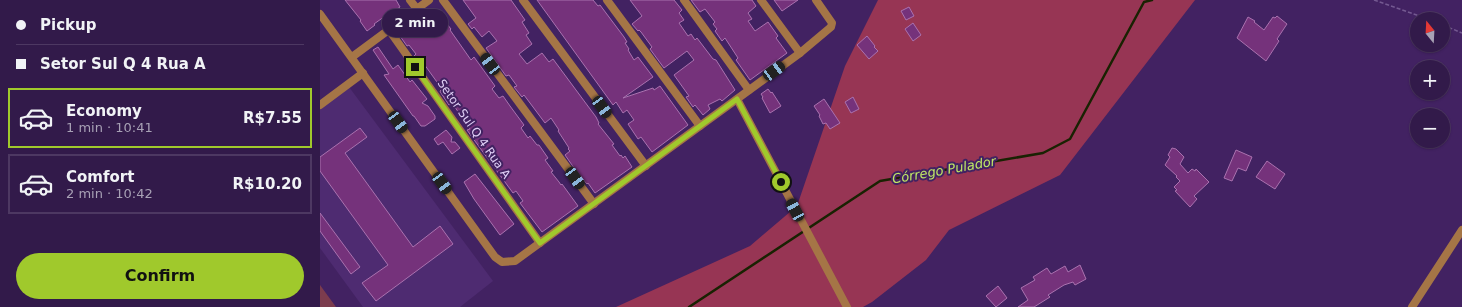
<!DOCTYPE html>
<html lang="en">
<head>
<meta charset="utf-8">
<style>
  :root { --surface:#321a4a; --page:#3d2754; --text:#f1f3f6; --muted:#a8a1b5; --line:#4d3862; --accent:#a0c92c }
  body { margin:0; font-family:"DejaVu Sans",sans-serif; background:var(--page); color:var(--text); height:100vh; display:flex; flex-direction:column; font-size:15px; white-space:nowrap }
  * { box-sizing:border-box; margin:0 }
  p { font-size:13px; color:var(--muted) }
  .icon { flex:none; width:22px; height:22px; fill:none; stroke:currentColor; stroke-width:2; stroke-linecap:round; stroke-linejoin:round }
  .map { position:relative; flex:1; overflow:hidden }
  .side { display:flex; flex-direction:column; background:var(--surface); width:320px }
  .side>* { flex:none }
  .top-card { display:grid; align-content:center; height:88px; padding:0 16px; background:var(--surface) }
  .needle { width:26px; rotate:342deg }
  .controls { position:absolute; left:1090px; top:12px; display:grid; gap:8px }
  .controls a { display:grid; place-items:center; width:40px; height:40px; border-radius:50%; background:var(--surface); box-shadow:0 1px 3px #0004,0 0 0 1px var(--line); font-size:20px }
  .end { position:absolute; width:18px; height:18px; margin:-9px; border:5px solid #a0c92c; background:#111; box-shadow:0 0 0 2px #111 }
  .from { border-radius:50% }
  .bubble { position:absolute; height:28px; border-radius:14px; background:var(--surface); box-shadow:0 1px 3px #0004,0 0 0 1px var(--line); font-size:13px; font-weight:800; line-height:28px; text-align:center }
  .car { position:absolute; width:12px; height:24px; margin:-12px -6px; border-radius:5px; box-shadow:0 0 3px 1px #0007; background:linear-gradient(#222 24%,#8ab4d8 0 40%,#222 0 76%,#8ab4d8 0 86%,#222 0) }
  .top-card b { display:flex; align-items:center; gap:14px; height:38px; font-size:15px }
  .top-card b+b { border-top:1px solid var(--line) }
  .top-card i { width:10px; height:10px; background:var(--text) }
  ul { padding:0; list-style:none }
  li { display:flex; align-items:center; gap:12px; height:60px; margin:0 8px 6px; padding:0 8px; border:2px solid var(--line); border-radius:0px }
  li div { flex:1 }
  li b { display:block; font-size:15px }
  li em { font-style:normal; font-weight:800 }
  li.on { border-color:var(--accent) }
  li>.icon { width:36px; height:36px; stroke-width:1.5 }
  .primary-button { display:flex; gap:8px; margin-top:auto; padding:8px 16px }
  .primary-button a { flex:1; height:46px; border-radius:24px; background:var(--accent); color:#111; font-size:16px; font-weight:800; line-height:46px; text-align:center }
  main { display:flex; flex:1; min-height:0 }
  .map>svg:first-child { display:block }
  .built { fill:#4e2b71 }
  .green { fill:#7c3c4e }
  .forest { fill:#973554 }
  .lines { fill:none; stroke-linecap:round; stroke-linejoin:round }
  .stream { stroke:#192202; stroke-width:2.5 }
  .building { fill:#75327b; stroke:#aa72af }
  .path { stroke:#745991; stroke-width:1.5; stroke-dasharray:4 2; stroke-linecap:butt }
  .street { stroke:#a57546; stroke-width:8 }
  .route { stroke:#a0c92c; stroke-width:5 }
  .labels { text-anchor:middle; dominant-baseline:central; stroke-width:4; stroke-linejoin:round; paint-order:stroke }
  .street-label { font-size:12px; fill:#dfcff6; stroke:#422262 }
  .water-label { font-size:13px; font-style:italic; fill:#c1e965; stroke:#422262 }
</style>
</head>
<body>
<main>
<section class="side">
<div class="top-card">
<b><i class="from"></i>Pickup</b>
<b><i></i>Setor Sul Q 4 Rua A</b>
</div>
<ul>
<li class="on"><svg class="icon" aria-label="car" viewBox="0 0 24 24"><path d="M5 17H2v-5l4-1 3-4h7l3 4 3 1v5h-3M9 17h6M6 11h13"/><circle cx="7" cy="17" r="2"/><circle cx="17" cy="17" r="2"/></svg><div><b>Economy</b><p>1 min · 10:41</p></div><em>R$7.55</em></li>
<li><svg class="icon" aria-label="car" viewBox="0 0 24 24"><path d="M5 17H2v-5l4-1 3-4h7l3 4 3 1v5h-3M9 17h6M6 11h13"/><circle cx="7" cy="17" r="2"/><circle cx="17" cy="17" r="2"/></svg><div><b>Comfort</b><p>2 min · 10:42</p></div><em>R$10.20</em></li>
</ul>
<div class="primary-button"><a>Confirm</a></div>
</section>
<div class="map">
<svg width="1142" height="307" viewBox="0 0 1142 307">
  <rect width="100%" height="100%" fill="#422262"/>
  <path class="built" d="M29,87L173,281L140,307H43L0,248V108Z"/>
  <path class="green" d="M0,285L16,307H0Z"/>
  <path class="forest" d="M558,0H875L740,175L629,230L606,260L552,302L543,307H296L430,246L477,206L525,66Z"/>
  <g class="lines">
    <path class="stream" d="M369,307L560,181L723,153L750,139L824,2L832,0"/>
  </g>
  <g class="building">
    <path d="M25,0H76L80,7L69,15L68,14L54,24L55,25L47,31L40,21L41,20Z"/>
    <path d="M143,0H191L205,20L202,22L209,33L206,35L212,44L199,54L207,64L222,53L229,62L233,59L276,117L279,123L278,124L294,144L292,145L300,156L301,155L303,158L305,156L312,167L275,193L268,183L267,184L259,175L245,155L250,151L248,149L249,148L238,131L239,130L231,118L225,123L204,95L202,97L194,87L197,86L189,75L186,76L166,48L177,41L169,31L162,37L154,27L152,29L148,24L156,18Z"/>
    <path d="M217,0H273L278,6L280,5L304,37L307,42L305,43L309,49L308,50L314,60L318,57L333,77L303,98L333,88L334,90L340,86L368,125L332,152L321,137L318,139L308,124L314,120L307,110L303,113L296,102L293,105Z"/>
    <path d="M310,0H354L362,10L359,13L364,20L359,23L368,36L371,34L375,40L377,38L393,59L396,60L415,90L402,101L400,99L388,105L390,109L383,115L375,105L373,107L366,97L369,96L354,75L374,60L367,51L344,68L330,49L332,47L321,32L319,30L318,31L312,24L322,16Z"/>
    <path d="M371,0H432L436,6L428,13L432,19L428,21L435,31L448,22L458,36L456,38L467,53L430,80L416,60L418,58L405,38L402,41L395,31L397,29L393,24L395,22L385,9L380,12Z"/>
    <path d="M454,0H478L462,11Z"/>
    <path d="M589,7L594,16L586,20L581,11Z"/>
    <path d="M957,16L967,24L957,39L959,41L946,61L917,38L928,17L935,21L934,22L944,30L953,17L955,18Z"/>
    <path d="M108,17L117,31L127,24L131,29L130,30L151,60L154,57L175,86L172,89L179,98L183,96L190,106L204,125L201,128L208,138L210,136L217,145H219L228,158L225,160L233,171L231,172L239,182L241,185L242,184L258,206L222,232L200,203L203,201L196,191L193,193L152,137L147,130L150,129L139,113L132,103L129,105L121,93L120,91L122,89L104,64L101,66L94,56L96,54L89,45L87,46L80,36Z"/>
    <path d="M593,23L601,35L593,41L585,29Z"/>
    <path d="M547,36L555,46L554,47L558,51L549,59L537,45Z"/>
    <path d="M58,47L73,69L78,65L90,82L92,80L107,99L102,103L108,106L115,116V119L105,126H101L94,116H93L64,75L69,74L53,50Z"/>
    <path d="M448,89L451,93L452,92L461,106L450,113L442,98L443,97L441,94Z"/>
    <path d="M533,97L539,109L531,113L525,102Z"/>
    <path d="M504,99L520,123L510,129L506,123L503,124L499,116L500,115L494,106Z"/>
    <path d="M40,128L47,137L25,153L93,247L120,226L133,244L56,301L42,283L68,265L0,171V157Z"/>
    <path d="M126,130L132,137L131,142H135L140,148L132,154L123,142L118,145L114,139Z"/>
    <path d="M852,148L856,149L864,157L860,164L868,173L872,169L875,171L876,169L889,182L874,196L877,199L870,207L855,191L857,190L854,187L860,181L856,177L857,176L845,165L850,157L848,155Z"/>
    <path d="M916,150L932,157L926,171L918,168L912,181L904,178Z"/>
    <path d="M947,161L965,174L955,189L936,177Z"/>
    <path d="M155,174L194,224L180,235L154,199L144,182Z"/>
    <path d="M0,213L40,267L31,274L0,231Z"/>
    <path d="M760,265L766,279L755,285L753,282L744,285L728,295L730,297L714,307H698L708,300L701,288L715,280L713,277L727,268L731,274L745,266L748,272Z"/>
    <path d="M678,286L687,298L676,307L666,296Z"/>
  </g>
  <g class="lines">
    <g class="path">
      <path d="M1054,0L1108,19"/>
      <path d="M1123,25L1142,33"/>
    </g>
    <g class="street">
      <path d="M90,0L97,9"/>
      <path d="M123,0L274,204"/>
      <path d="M203,0L326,166"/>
      <path d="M287,0L380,126"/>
      <path d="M364,0L429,90"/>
      <path d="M441,0L480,53"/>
      <path d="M0,14L175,257L182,262L195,261L480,53L511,27L512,23L496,0"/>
      <path d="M69,30L220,243"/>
      <path d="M32,57L109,0"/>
      <path d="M417,99L527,307"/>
      <path d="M0,105L43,73"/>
      <path d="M1092,307L1142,230"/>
    </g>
  </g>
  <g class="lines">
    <path class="route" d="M95,67L220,243L417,99L461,182"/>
  </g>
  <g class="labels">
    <g class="street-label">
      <text transform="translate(154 129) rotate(55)">Setor Sul Q 4 Rua A</text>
    </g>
    <g class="water-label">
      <text transform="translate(624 170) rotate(-10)">Córrego Pulador</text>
    </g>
  </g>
</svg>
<div class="controls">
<a><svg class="needle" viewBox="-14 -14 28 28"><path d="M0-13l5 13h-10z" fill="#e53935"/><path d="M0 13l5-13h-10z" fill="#a8a1b5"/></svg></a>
<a>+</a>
<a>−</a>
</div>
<i class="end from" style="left:461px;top:182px"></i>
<i class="end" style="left:95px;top:67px"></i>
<div class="bubble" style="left:62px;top:9px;width:66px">2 min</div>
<i class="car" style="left:170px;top:64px;rotate:323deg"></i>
<i class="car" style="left:454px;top:71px;rotate:54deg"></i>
<i class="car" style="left:282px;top:107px;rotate:144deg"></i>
<i class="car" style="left:78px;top:122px;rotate:144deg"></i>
<i class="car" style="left:255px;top:178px;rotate:144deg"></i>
<i class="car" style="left:122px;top:183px;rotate:144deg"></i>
<i class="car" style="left:475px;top:210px;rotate:332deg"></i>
</div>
</main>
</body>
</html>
